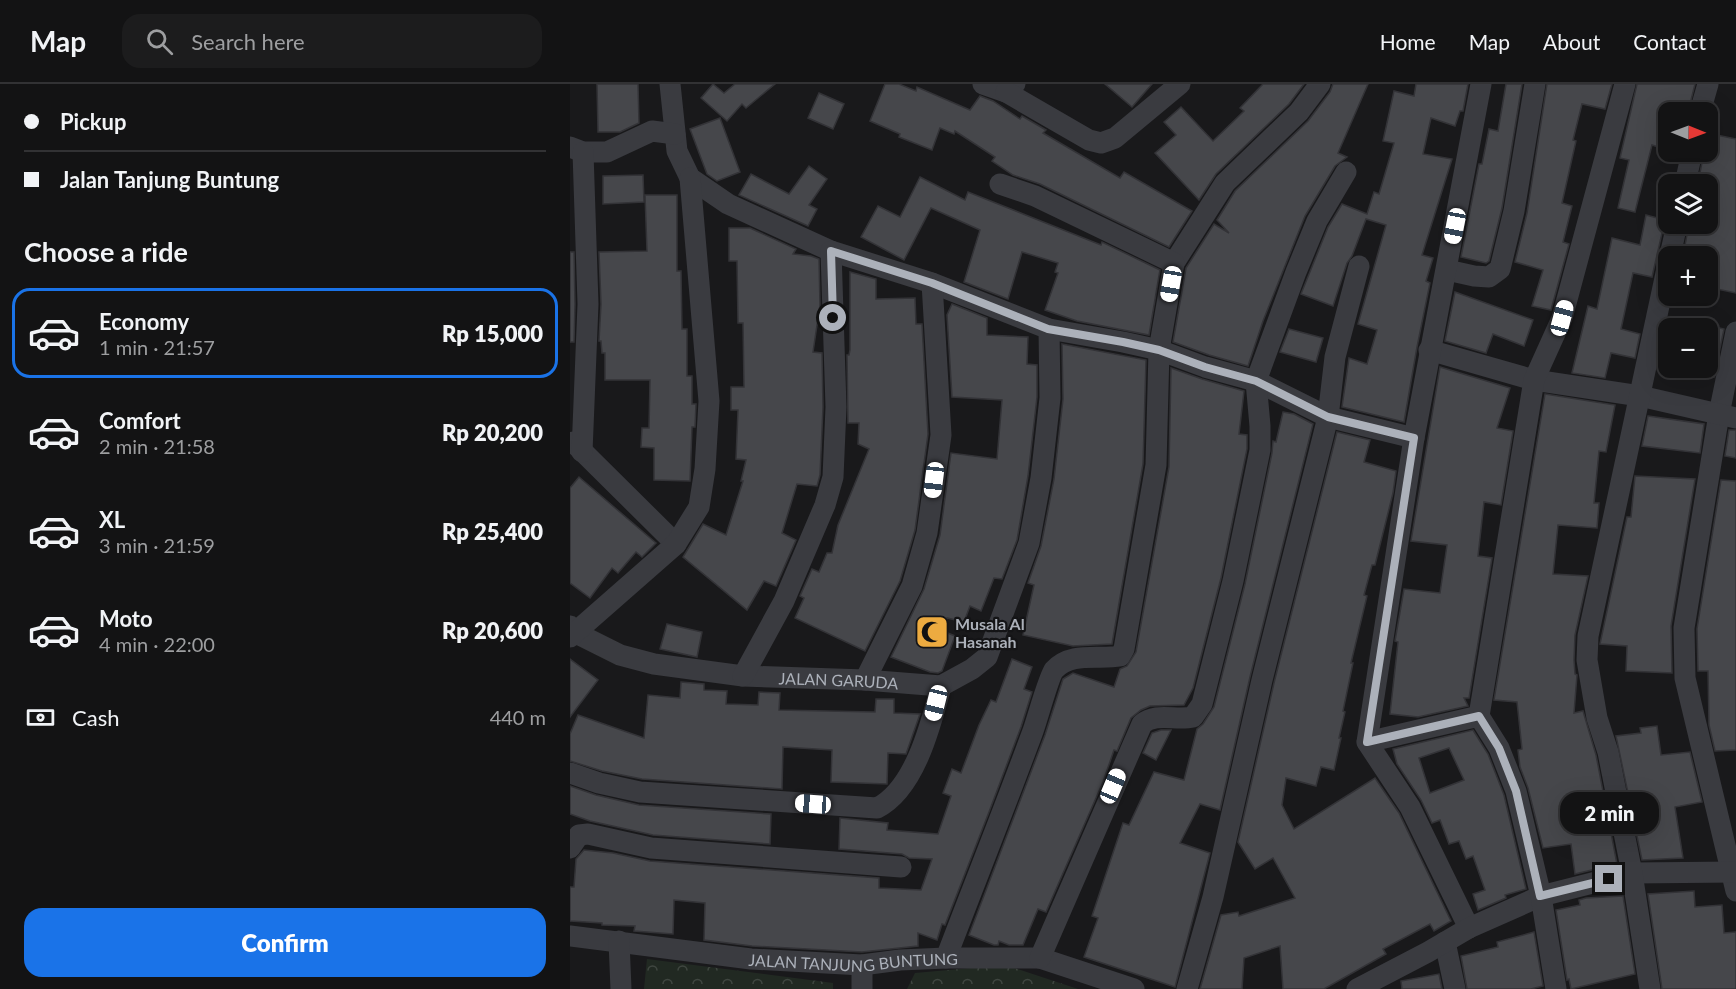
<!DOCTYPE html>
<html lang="en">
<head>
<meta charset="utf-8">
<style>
  :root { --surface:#131314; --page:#1c1c1d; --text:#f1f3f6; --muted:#9d9ea0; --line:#323234; --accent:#1a73e8 }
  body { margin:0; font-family:Lato,sans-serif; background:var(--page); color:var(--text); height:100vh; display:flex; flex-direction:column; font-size:22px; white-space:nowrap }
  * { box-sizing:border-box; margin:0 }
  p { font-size:20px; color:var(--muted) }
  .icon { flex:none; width:33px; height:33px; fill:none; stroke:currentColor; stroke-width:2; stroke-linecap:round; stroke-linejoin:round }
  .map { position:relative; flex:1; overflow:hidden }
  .drawer { display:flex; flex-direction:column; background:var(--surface); width:570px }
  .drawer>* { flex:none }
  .hud { display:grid; align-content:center; height:132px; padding:0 24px; background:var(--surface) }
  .needle { width:39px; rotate:91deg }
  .buttons { position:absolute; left:1088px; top:18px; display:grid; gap:12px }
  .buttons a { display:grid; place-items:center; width:60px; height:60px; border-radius:12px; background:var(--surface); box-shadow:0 6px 24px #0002,0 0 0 2px var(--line); font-size:30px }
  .end { position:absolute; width:27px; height:27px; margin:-14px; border:8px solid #acb1ba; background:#111; box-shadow:0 0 0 3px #111 }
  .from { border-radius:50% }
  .bubble { position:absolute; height:42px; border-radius:18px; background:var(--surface); box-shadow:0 6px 24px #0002,0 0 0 2px var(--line); font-size:20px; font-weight:800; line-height:42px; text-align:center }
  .car { position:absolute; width:18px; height:36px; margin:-18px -9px; border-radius:8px; box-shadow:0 0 4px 2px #0007; background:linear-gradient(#fff 24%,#345 0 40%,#fff 0 76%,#345 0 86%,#fff 0) }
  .hud b { display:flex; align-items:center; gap:21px; height:57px; font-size:22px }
  .hud b+b { border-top:2px solid var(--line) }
  .hud i { width:15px; height:15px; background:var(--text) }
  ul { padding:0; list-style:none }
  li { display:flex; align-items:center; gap:18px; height:90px; margin:0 12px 9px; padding:0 12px; border:3px solid transparent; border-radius:18px }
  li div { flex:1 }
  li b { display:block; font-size:22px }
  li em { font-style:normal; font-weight:800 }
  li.selected { border-color:var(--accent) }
  li>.icon { width:54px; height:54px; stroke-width:1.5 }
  h2 { padding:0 24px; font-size:27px; line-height:72px }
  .pay { display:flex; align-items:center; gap:15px; height:66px; padding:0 24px; font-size:22px }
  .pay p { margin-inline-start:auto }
  .cta { display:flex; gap:12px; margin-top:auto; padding:12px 24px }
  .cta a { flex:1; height:69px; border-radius:18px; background:var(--accent); color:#fff; font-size:24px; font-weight:800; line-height:69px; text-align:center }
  header { display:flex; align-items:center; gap:36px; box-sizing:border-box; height:84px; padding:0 30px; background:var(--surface); border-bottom:2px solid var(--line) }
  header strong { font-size:28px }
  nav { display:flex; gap:33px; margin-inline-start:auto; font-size:21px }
  .search { width:420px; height:54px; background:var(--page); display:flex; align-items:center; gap:15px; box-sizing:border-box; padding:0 21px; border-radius:18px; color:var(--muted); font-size:22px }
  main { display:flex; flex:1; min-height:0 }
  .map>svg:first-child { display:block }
  .park { fill:url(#park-crowns) }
  .building { fill:#46474b; stroke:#333337; stroke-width:1.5; fill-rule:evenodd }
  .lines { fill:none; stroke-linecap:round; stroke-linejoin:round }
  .street { stroke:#3a3b40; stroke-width:21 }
  .route { stroke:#acb1ba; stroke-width:8 }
  .labels { text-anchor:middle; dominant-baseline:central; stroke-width:4.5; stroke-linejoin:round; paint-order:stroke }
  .poi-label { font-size:16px; font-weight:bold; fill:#acb1ba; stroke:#141416; text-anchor:start }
  .street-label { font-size:16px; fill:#acb1ba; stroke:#141416 }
</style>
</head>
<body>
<header>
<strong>Map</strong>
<div class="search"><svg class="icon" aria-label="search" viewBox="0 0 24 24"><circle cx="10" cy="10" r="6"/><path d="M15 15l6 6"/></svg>Search here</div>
<nav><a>Home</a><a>Map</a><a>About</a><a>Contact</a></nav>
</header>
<main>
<section class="drawer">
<div class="hud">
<b><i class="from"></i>Pickup</b>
<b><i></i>Jalan Tanjung Buntung</b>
</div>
<h2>Choose a ride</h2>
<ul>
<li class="selected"><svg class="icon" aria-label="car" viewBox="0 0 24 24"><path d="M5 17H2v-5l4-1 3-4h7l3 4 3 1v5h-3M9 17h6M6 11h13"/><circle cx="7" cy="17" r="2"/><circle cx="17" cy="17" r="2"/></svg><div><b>Economy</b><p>1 min · 21:57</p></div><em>Rp 15,000</em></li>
<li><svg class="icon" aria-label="car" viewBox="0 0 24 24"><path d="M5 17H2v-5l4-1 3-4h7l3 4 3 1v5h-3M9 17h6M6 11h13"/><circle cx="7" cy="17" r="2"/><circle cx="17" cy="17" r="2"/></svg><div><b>Comfort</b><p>2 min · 21:58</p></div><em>Rp 20,200</em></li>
<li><svg class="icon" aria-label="car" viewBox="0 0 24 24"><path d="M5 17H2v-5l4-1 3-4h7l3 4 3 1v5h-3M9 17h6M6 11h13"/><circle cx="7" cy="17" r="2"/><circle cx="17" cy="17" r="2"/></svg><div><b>XL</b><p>3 min · 21:59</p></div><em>Rp 25,400</em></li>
<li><svg class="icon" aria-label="car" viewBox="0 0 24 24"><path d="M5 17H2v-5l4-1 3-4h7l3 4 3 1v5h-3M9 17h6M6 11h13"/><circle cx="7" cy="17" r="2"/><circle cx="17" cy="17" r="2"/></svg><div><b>Moto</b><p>4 min · 22:00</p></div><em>Rp 20,600</em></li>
</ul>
<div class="pay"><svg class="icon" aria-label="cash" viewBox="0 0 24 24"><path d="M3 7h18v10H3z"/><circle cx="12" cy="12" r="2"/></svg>Cash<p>440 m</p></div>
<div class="cta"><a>Confirm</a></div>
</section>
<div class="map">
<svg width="1166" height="905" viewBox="0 0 1166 905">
  <defs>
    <pattern id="park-crowns" width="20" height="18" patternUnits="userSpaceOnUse" patternTransform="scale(1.5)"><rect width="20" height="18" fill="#212922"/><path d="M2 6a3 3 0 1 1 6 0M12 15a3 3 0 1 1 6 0" fill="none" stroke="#3f4640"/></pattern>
  </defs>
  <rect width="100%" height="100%" fill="#19191b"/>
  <g class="park">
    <path d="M77,875L263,899V905H74Z"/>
    <path d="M435,881L508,905H337L345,889Z"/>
  </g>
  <g class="building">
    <path d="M27,0H68L69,39L50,48H28Z"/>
    <path d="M143,0L154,9L165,0H205L176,24L172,20L157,37L131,14Z"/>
    <path d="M315,0H329L346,7L347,3L400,26L410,12L423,17L450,35L452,32L476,46L473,49L550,94L554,88L622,127L599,163L470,100L443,91L422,77L425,73L385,47L384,50L370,44L362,66L329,53L330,50L300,37Z"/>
    <path d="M535,0H582L562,23Z"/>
    <path d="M693,0H734L719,20L646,90L629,116L585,69L606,51L594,38L611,23L643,57L674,27L670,24Z"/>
    <path d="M763,0H798L768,69L777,73L765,82L735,132L693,237L678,282L639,271L603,258L616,184L644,140L659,149L647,136L665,107L738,37L760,8Z"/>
    <path d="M846,0H898L893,27H890L885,42L861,34L853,70L882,75L852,171L863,174L856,197L860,199L847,263L834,338L772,323L779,274L797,280L807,246L788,240L816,141L796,135L782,172L777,179L763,222L731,210L758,143L772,120L797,130L804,108L809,110L824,59L813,57L824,7L844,12Z"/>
    <path d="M936,0H952L932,124L919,177L916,179L891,173L909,80H912L919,45L928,47Z"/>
    <path d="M977,0H1042L1035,25L1012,20L1003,56L1006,57L992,119L1002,122L993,158L999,160L981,226L962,222L973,186L945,178L957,129Z"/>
    <path d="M1067,0H1125L1118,28H1098V66L1082,61L1065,128L1048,124L1059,76L1050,74Z"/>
    <path d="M249,9L274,20L263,45L238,34Z"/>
    <path d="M150,34L170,88L147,97L137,90L120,45Z"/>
    <path d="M1137,49L1166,55V209L1137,203V172H1113L1119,140H1137V100L1128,99L1134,68H1137Z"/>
    <path d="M239,82L257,95L239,121L247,125L238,142L169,111L181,90L219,110Z"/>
    <path d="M73,91L74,118L33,120V92Z"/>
    <path d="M350,93L395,116L398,108L531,161L532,158L590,186L579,251L507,237L475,226L488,189L485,188L488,179L452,168L438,215L394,198L410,146L361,124L334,176L291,153L308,122L330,133Z"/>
    <path d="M75,111H107V187H111L112,245H117V292H122V320H126L125,343H122L120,397L84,396V364L71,363L72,344H79L80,296H35V269H32L31,257H29L31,220L29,168L77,167Z"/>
    <path d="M1076,131L1095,136L1082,193L1063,189L1051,245L1070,250L1065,274L1041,269L1035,294L1002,289L1018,222L1027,225L1042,154L1070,161Z"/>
    <path d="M159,144H180L226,165L223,170L241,172L249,175L250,221L243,268L252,269L253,323L250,391L247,402L227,400L212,449L226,456L206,502L194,497L177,526L113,473L133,440L156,451L173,397H171L176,376L166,375L168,326H161V303H174L173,239H168L167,177H159Z"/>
    <path d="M0,168H4L5,220L4,258H0Z"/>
    <path d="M280,188L306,195V215L345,214L346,240H352L358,350L345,446L330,497L295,567L225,534L234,514L230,512L242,485L249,488L257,469H262L268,441L299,365L288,360L289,339H278L277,271H279L280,266Z"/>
    <path d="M885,208L963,236L954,262L923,250L916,269L875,257Z"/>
    <path d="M382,220L417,234V251L458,253L457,280L467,281V313L458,392L447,456L432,495L424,494L411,527L400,522L394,538L377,534L373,547L385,552L372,587L368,589L360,588L321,573L354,505L370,451L381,369L427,375L432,316L382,313L377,231Z"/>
    <path d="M1137,241L1154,245L1144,293L1137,292Z"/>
    <path d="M719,245L753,254L746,278L710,268Z"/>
    <path d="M492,260L576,276L573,380L542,560L503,562L453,551L464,501L458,499L471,462L484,395L493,315Z"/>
    <path d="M870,283L940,304L927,344L943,347L931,421L914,418L908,472L922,474L899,614H894L898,622L848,633L820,630L828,558L825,557L834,505L870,509L877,461L841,457Z"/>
    <path d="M601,284L632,295L674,307L669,350L677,351V365L651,494L623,604L614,621L580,622L571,626L561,634L547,667L544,666L533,698L476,828L468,825L453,861H439L429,857L428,861H424L399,851L475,651L493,595L503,589L544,603L550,585L557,582L566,568L599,383Z"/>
    <path d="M975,310L1045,321L1036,368L1029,367L1024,419H1029L1027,444L988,441L983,490L1018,492L1005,551L1004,576L1005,590L1007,591L1004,629L1013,627L1026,671L1047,780L1005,790L1001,760L973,764L958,704L950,683L948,666L952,665L947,618L924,616Z"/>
    <path d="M713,328L724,330L743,340L680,593L650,726L630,720L610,759L640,769L605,903L514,873L528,834L522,832L553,739L559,741L584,688L614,696L627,645L633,640L644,623L675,500L702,369L703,357L706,358Z"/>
    <path d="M1078,332L1134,340L1130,369L1072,362Z"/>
    <path d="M1159,346H1166V374L1155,372Z"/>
    <path d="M767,348L800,356L794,378L826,387L823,409L805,481H802L794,511L797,512L781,579H783L773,627L775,628L769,654H771L764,686L751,683L746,702L716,694L712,721L724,745L805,694L829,729L881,837L864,847L860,840L813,865L816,870L754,905H713L710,862L674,874L672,905H630L651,831L668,828L669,832L725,814L703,774L685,785L668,758L704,599Z"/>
    <path d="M1065,392L1125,395L1101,542L1102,589L1056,587L1057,562L1030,560L1057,433H1061Z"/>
    <path d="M9,393L86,459L72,473L66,468L48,489L42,484L20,514L0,499V404Z"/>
    <path d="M1151,396L1166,397V666L1145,667L1139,641L1138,587H1128L1127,545Z"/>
    <path d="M97,540L132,548L127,573L90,565Z"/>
    <path d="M0,575L28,596L0,633Z"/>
    <path d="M442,575L462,583L454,605L462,608L451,643L419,728L375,841L372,840L367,856L348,849V862L292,868L182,862L134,856L135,819L104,816L103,850L64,847L65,842L32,841V839L0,837V803H4L6,775L14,766L43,769L80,777L309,794V804L351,806L362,775L339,774L332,770L269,765L270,734L318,739L317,746L368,750L381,712L373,709L382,685L391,689L409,641L421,616L426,618Z"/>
    <path d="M111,598L134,600V606L157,607L156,620L188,621L189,608L210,609L209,626L305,628L306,615H324V629L350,630L336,670L318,669L317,700L261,698L262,666L213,663L212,705L72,695L32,687L0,677V650L8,631L74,654L78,611L110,614Z"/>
    <path d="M1087,642L1091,671L1120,668L1132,718L1105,723L1113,774L1072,776L1046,652L1071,649L1070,644Z"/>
    <path d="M591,646H601L586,676L573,669L582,649Z"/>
    <path d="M903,646L918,670L934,711L956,805L935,811L936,814L908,826L903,810L915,806L903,772L896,775L889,757L879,760L870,736L862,739L851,716L827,680L823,665ZM879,664L894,696L860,709L849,674Z"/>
    <path d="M0,702L26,711L69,721L201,730L200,760L83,751L20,737L0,730Z"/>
    <path d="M1124,807L1125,823L1152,821L1154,849L1166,848V905H1092L1078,810Z"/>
    <path d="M1053,812L1065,890L1001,905L999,895L997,896L986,826L1010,821L1009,816L1016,814Z"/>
    <path d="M964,848L973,902L961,905H897L891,872L928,863L927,858Z"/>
    <path d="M869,890L872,905H832L831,897Z"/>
  </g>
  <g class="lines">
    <g class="street">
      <path d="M100,0L107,67L120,94L158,120L261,167L362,199L479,245L553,258L589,266L635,283L686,297L758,333L844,354"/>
      <path d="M413,0L436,8L445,0"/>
      <path d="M436,8L519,56L531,59L545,54L610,0"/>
      <path d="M1130,28L1138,0"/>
      <path d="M0,63L13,68H37L82,47L105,50"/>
      <path d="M1115,100L1122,68"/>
      <path d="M1100,172L1107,140"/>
      <path d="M604,179L655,99L729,28L750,0"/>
      <path d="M877,186L904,192L919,193L930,185L944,127L965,0"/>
      <path d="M1166,248L1149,330L1114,544L1115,594L1166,807"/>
      <path d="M859,266L964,296L1070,312L1166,334"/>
      <path d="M3,358L106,460"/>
      <path d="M12,368L18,220L13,68"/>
      <path id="s1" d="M0,542L6,549L50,571L84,580L173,592L295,596L371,602L402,585L417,573L459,459L471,394L480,314L479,245"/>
      <path d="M0,553L106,460L129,423L135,385L139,317L120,94"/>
      <path d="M173,592L214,517L255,421L263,393L266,323L261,167"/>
      <path d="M295,596L342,502L357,449L371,351L362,199"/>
      <path d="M797,658L909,632"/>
      <path d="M0,689L29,699L70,708L307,724C345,705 361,640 371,602"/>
      <path d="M0,764L9,751L18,750L81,764L331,783"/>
      <path d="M899,844L840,723L797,658L844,354L911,0"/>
      <path id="s2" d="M0,852L181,875L292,881L330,876L376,874H470L564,905"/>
      <path d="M49,857L51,905"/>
      <path d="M875,858L885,905"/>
      <path d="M376,874C405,798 435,723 463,647C467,636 479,592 484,586C501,567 529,576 550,572L554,565L586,381L589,266L604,179L465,112L430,100"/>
      <path d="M470,874L572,640C586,628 606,637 623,633L632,620L663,497L690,366V342L686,297L726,188L747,137L776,88"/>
      <path d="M292,881V905"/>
      <path d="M617,905L643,813L692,596L758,333L765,273L789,182"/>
      <path d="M787,905L858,868L899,844L971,812L1062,789L1166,788"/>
      <path d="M986,905L971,812L946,707L929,664L909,632L964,296L992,234L1055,0"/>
      <path d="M1080,905L1062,789L1038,668L1027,634L1017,576L1018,552L1098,180"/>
    </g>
  </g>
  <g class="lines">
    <path class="route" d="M263,234L261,167L362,199L478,245L553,258L589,266L635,283L686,297L758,333L844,354L797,658L909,632L929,664L946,707L970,812L1039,795"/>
  </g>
  <defs>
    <g id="mosque-square" transform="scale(1.725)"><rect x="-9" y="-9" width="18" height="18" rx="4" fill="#edab40" stroke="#141416"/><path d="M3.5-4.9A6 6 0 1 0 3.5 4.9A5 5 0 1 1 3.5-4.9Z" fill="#111"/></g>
  </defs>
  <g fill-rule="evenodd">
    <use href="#mosque-square" x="362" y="548"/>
  </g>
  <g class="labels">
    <g class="poi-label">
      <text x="385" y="539">Musala Al<tspan x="385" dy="18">Hasanah</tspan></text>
    </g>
    <g class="street-label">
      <text stroke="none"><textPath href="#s1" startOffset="279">JALAN GARUDA</textPath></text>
      <text stroke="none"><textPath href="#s2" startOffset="285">JALAN TANJUNG BUNTUNG</textPath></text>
    </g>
  </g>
</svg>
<div class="buttons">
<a><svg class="needle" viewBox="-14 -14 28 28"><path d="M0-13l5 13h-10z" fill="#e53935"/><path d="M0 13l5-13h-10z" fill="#9d9ea0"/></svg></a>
<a><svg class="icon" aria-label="layers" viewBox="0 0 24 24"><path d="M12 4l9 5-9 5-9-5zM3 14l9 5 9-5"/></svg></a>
<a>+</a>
<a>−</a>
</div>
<i class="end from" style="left:263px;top:234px"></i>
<i class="end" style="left:1039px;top:795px"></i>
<div class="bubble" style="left:990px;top:708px;width:99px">2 min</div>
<i class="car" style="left:885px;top:142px;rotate:191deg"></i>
<i class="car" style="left:601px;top:200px;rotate:190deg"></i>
<i class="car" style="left:992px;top:234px;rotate:15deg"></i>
<i class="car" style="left:364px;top:396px;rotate:187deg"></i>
<i class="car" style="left:366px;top:619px;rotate:194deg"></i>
<i class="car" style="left:543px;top:702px;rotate:23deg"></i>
<i class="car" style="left:243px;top:720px;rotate:274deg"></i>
</div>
</main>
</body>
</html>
